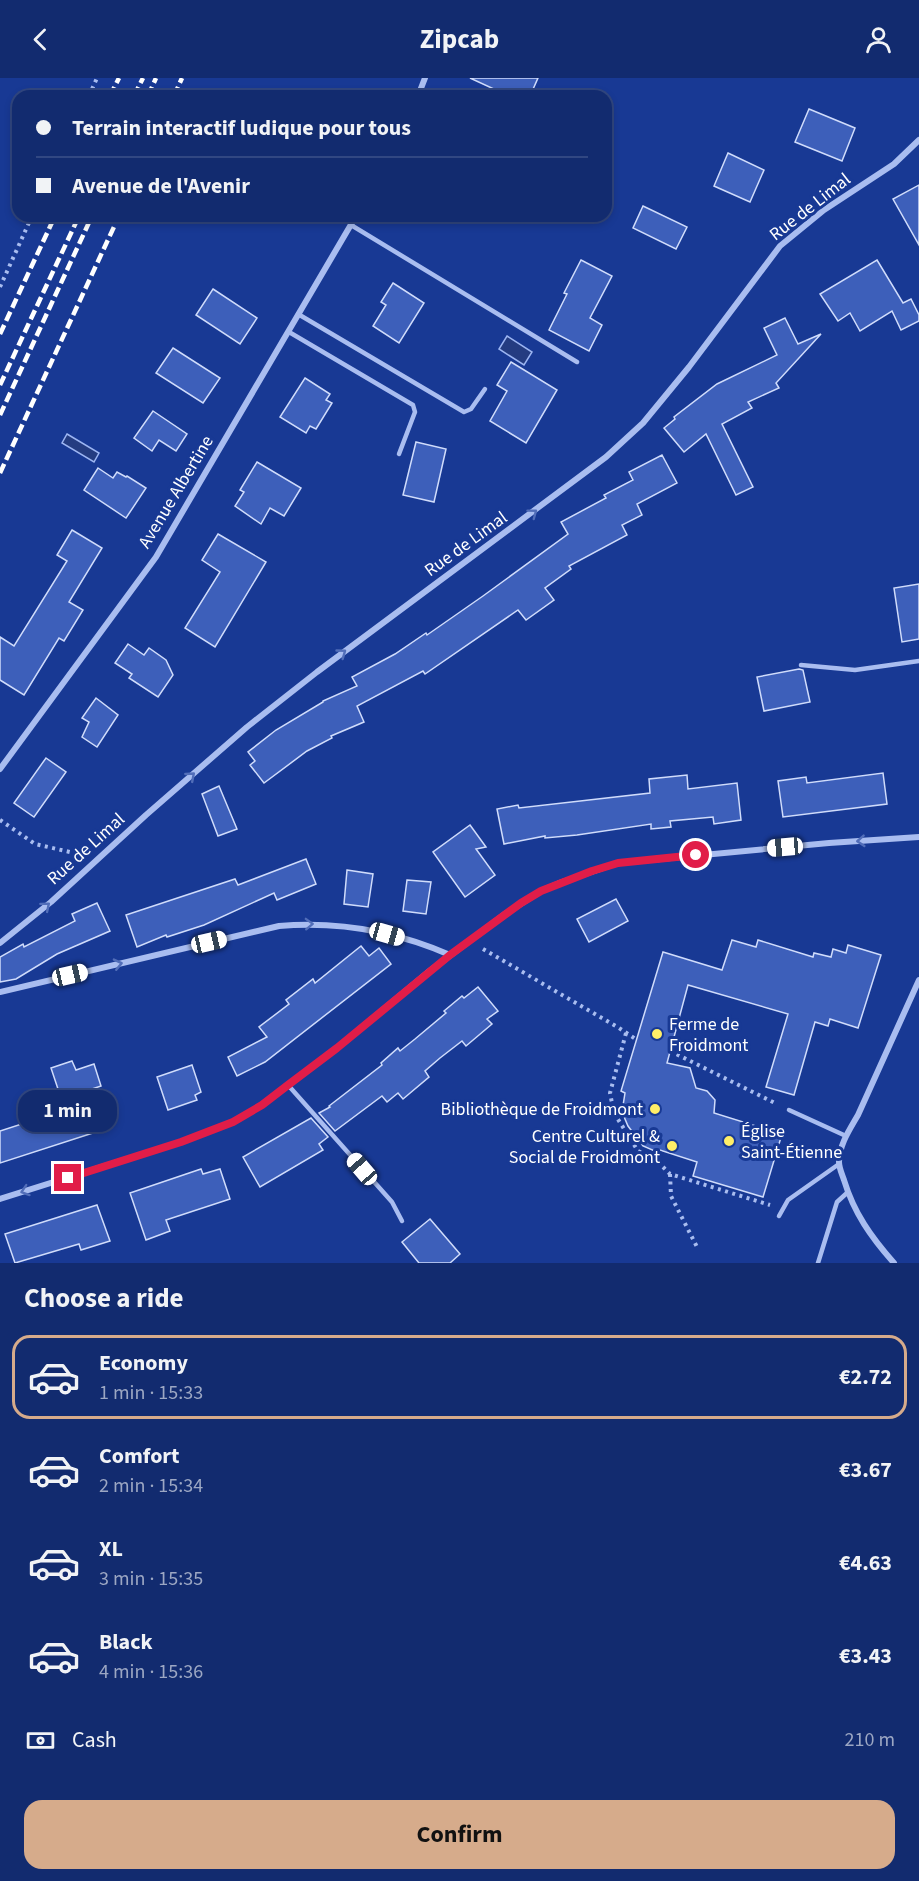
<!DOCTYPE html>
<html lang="en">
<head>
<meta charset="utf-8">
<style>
  :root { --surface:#122b6f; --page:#1f3777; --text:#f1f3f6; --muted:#9ca7c3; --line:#314782; --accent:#d6ab8b }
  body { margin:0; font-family:"Source Sans 3",sans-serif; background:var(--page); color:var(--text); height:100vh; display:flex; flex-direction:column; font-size:22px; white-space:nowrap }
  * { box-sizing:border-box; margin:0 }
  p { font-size:20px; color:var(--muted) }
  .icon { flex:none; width:33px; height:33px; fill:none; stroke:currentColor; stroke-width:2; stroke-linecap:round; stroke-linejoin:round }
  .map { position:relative; height:1185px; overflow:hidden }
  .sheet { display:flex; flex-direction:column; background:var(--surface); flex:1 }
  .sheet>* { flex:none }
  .top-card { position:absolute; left:12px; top:12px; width:600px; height:132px; border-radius:18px; box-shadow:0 3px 9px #0003,0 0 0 2px var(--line); display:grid; align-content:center; height:132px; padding:0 24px; background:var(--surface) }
  .end { position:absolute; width:27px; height:27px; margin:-14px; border:8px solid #e11d48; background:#fff; box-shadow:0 0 0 3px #fff }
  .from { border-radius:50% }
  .bubble { position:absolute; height:42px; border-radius:18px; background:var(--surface); box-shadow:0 3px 9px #0003,0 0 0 2px var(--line); font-size:20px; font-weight:700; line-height:42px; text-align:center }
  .car { position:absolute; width:18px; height:36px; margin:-18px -9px; border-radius:8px; box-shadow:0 0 4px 2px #0007; background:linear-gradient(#fff 24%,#345 0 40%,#fff 0 76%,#345 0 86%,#fff 0) }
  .top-card b { display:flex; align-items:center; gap:21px; height:57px; font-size:22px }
  .top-card b+b { border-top:2px solid var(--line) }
  .top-card i { width:15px; height:15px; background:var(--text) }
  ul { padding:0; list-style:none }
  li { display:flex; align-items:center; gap:18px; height:84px; margin:0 12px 9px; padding:0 12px; border:3px solid transparent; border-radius:18px }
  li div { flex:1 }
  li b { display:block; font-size:22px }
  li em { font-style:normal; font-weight:700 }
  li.current { border-color:var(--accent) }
  li>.icon { width:54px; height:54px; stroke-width:1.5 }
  h2 { padding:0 24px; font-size:27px; line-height:72px }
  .pay { display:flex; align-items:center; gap:15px; height:66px; padding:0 24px; font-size:22px }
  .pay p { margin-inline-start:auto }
  .action { display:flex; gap:12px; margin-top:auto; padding:12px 24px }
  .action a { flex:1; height:69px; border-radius:18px; background:var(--accent); color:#111; font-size:24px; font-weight:700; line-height:69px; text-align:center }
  header { display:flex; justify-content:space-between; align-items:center; height:78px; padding:0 24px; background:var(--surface); font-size:27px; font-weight:700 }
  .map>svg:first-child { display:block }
  .water { fill:#243c81; stroke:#9cb5f2; stroke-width:1.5 }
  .building { fill:#3d5fba; stroke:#d0dcfb; stroke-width:1.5 }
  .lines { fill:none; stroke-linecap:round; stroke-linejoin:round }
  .path { stroke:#a9bdf0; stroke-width:4; stroke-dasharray:3 4.5; stroke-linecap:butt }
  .lane { stroke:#a9bdf0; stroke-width:4.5 }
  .street { stroke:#a9bdf0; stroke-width:6 }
  .rail { stroke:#fff; stroke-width:4.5; stroke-dasharray:10 4.5; stroke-linecap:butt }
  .oneway { stroke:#526eb9 }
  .route { stroke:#e11d48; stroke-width:8 }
  .poi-dot { fill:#ffee68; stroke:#183994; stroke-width:2 }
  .labels { text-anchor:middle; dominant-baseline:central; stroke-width:6; stroke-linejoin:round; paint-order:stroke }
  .street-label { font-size:18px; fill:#fff; stroke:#183994 }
  .poi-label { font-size:18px; fill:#fff; stroke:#183994; text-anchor:start }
</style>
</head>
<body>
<header><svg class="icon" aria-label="back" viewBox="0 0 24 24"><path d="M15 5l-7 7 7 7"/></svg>Zipcab<svg class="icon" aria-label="person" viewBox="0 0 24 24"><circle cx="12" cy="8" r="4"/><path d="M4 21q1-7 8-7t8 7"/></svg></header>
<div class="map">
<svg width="919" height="1185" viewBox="0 0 919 1185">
  <rect width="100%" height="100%" fill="#183994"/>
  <g class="water">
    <path d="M507,258L532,274L524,287L499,271Z"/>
    <path d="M67,356L99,375L94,384L62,365Z"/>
  </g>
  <g class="building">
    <path d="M470,0H538L530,18H509Z"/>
    <path d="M809,31L855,50L842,83L795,64Z"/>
    <path d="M728,75L764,92L750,124L714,108Z"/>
    <path d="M919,107V167L893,121Z"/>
    <path d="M643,128L687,149L676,171L633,150Z"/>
    <path d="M581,182L612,198L590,240L602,247L589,273L549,252L567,216L564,215Z"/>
    <path d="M877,182L903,225L911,221L919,237V243L901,252L892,233L860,253L850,235L838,243L820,216Z"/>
    <path d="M393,205L424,225L399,265L373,248L386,227L381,224Z"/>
    <path d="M213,211L257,240L240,266L196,237Z"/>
    <path d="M785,240L798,266L821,256L776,305L779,310L748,324L752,330L722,346L753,409L736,417L706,356L684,374L664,350L675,341L674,339L717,306L777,277L764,250Z"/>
    <path d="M173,270L220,300L203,325L156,295Z"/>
    <path d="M511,284L557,312L526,365L490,343L507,313L497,307Z"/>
    <path d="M305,300L330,316L326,322L332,325L316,351L310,348L306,355L280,339Z"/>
    <path d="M153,333L187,356L176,373L159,362L152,373L134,360Z"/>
    <path d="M416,364L446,371L434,424L403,417Z"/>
    <path d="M662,377L677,405L637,426L642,437L622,447L627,457L569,488L571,491L545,510L554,522L526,542L518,532L425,596L423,593L357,628L364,644L331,658L332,660L307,673L264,705L250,687L255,683L248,674L276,652L323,624V623L357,608L352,599L395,576L426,555L427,557L483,518L568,456L561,444L606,420L604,417L633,402L629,394Z"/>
    <path d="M257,384L301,410L284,438L270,430L261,446L235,428L244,414L240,412Z"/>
    <path d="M98,390L113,400L117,394L126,399L127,398L146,410L126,440L84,412Z"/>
    <path d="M72,452L102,470L69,524L83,532L64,563L59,560L24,617L0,602V559L14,568L67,483L57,477Z"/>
    <path d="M218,456L266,484L215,569L185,550L220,494L202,482Z"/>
    <path d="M919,506V561L902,564L894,510Z"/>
    <path d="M128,566L144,577L149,570L166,582L173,597L158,619L129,600L132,596L115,585Z"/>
    <path d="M799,591L803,592L810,624L764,633L757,599Z"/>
    <path d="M96,620L118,637L97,669L82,659L89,644L82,640Z"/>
    <path d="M46,680L66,694L34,739L14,725Z"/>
    <path d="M883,695L887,726L783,739L778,703L806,699L807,705Z"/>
    <path d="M687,697L688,711L737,705L741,742L714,746L713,739L670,743L671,749L651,751V746L577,757L545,760V758L504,766L497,731L518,727L519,730L650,715L649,701Z"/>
    <path d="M219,708L237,751L218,758L202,716Z"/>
    <path d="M470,747L486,769L476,771L495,797L465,819L433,774Z"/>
    <path d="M306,781L316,806L277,822L274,815L204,847L167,859L166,857L137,869L126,837L235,801L238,807Z"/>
    <path d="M347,792L373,796L368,829L344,826Z"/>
    <path d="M407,802L431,804L426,836L403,833Z"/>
    <path d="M616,821L628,843L589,864L577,841Z"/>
    <path d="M97,825L110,853L57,876L16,901L0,904V879L23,866L24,869L75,843L72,836Z"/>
    <path d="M732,862L756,869L758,862L813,879L814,875L831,879L833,871L846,875L848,867L881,877L858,950L830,941L828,948L815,944L794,1017L766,1009L788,936L688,907L667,985L690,990L696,1010L707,1013L715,1022L714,1035L782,1056L763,1119L693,1098L697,1084L660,1072L657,1074L643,1068L628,1048L622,1034L625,1015L621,1013L663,874L722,892Z"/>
    <path d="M361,868L369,878L379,870L391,886L265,984L237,998L228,979L267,959L259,949L289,926L286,922L313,901L315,905Z"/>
    <path d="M478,909L498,933L487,941L492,946L466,968L462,963L440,980L425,993L429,999L403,1021L398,1015L387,1024L382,1018L335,1053L319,1035L330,1029L329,1028L382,987L381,985L398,970L400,973L415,961L446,935L444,933L462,918L464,920Z"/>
    <path d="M72,983L76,992L94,986L101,1008L83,1014L96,1054L0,1085V1053L65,1032L51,990Z"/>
    <path d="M192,987L201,1014L195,1017L197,1022L168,1032L157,999Z"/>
    <path d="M311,1040L328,1059L319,1066L323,1072L260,1109L243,1079Z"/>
    <path d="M201,1091L203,1096L220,1091L230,1121L166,1142L170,1153L146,1162L130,1115Z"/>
    <path d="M97,1127L110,1163L81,1172L79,1166L15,1185L5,1156Z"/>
    <path d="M430,1141L460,1176L450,1185H419L402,1164Z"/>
  </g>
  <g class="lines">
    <g class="path">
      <path d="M89,18L97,0"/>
      <path d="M0,209L32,138"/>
      <path d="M0,742L35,766L83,777"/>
      <path d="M483,871L619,950L637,962"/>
      <path d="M626,955L610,1015L614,1035L638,1073L656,1082L670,1096L770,1127"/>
      <path d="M670,973L777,1026"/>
      <path d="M670,1096L671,1118L698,1171"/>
    </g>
    <g class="lane">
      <path d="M351,147L577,284"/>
      <path d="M298,236L464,334L471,331L485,311"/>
      <path d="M289,254L413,327L415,334L399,376"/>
      <path d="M801,587L855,592L919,583"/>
      <path d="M288,1007L392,1124L402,1143"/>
      <path d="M789,1032L846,1058"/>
      <path d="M779,1138L788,1122L839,1086"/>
      <path d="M818,1185L837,1124L848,1114"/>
    </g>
    <g class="street">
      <path d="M418,18L425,0"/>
      <path d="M0,691L156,479L356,138"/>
      <path d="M0,865L51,824L146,737L247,649L317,594L606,379L643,345L689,289L780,168L824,132L894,86L919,62"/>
      <path d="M0,914L279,848C339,843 395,853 450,877"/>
      <path d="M0,1121L181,1064L233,1044L262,1027L337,970L427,895L505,836L541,813L562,804L618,785L829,765L919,759"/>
      <path d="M894,1185C871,1159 854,1135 844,1102C842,1096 839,1090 839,1084C839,1067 850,1051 858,1037L919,902"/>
    </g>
    <g class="rail">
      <path d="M110,18L119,0"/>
      <path d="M134,18L143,0"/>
      <path d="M148,18L156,0"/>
      <path d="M174,18L182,0"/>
      <path d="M0,256L55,138"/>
      <path d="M0,307L79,138"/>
      <path d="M0,337L92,138"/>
      <path d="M0,395L119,138"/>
    </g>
  </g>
  <defs><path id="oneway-chevron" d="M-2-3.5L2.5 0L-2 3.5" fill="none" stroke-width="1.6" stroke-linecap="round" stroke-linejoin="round" transform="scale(1.5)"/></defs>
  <g class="oneway">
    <use href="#oneway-chevron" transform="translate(533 435) rotate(-37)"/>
    <use href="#oneway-chevron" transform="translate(342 575) rotate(-36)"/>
    <use href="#oneway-chevron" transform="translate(191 698) rotate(-41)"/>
    <use href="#oneway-chevron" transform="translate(861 763) rotate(176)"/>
    <use href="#oneway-chevron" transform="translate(46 828) rotate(-40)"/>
    <use href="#oneway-chevron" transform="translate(309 846) rotate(-2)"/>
    <use href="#oneway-chevron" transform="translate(118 886) rotate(-13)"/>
    <use href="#oneway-chevron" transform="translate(25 1113) rotate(162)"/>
  </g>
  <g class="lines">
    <path class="route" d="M68,1100L181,1064L233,1044L262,1027L288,1007L337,970L450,877L521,825L541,813L592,793L618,785L696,777"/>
  </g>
  <g class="poi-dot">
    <circle cx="657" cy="956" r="6"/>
    <circle cx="655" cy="1031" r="6"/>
    <circle cx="729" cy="1063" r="6"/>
    <circle cx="672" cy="1068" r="6"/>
  </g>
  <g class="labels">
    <g class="street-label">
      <text transform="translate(810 129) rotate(-38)">Rue de Limal</text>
      <text transform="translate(176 414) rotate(-59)">Avenue Albertine</text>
      <text transform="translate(466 466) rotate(-36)">Rue de Limal</text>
      <text transform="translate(86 771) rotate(-42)">Rue de Limal</text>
    </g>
    <g class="poi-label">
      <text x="669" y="946">Ferme de<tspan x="669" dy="21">Froidmont</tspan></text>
      <text x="643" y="1031" text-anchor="end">Bibliothèque de Froidmont</text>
      <text x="741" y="1053">Église<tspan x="741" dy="21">Saint-Étienne</tspan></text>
      <text x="660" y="1058" text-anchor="end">Centre Culturel &amp;<tspan x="660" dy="21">Social de Froidmont</tspan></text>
    </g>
  </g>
</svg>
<i class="end from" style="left:696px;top:777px"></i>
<i class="end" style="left:68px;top:1100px"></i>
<div class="bubble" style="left:18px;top:1012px;width:99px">1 min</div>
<i class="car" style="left:785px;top:769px;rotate:265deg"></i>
<i class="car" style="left:387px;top:856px;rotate:106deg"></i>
<i class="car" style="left:209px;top:864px;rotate:77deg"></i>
<i class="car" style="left:70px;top:897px;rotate:77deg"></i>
<i class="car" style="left:362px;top:1091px;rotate:319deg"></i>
<div class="top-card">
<b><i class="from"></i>Terrain interactif ludique pour tous</b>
<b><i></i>Avenue de l'Avenir</b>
</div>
</div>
<section class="sheet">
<h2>Choose a ride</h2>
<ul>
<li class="current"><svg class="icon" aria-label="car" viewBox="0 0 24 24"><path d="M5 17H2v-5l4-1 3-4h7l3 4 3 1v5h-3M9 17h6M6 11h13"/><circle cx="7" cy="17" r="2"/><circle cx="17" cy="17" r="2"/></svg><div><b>Economy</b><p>1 min · 15:33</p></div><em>€2.72</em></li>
<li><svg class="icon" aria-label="car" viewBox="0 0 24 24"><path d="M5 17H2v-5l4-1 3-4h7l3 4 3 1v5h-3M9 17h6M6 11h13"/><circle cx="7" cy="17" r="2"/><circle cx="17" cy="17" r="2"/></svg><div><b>Comfort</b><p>2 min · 15:34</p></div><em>€3.67</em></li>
<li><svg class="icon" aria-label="car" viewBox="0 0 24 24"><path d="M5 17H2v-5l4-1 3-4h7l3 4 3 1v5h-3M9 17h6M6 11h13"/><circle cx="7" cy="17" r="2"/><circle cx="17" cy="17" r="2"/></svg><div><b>XL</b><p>3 min · 15:35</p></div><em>€4.63</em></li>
<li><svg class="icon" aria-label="car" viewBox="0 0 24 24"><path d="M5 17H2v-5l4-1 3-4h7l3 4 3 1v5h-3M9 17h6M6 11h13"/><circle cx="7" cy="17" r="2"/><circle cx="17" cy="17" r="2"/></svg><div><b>Black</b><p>4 min · 15:36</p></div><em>€3.43</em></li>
</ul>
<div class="pay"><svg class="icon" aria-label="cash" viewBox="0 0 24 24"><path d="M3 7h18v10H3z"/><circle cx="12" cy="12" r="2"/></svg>Cash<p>210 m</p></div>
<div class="action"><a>Confirm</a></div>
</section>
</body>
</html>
